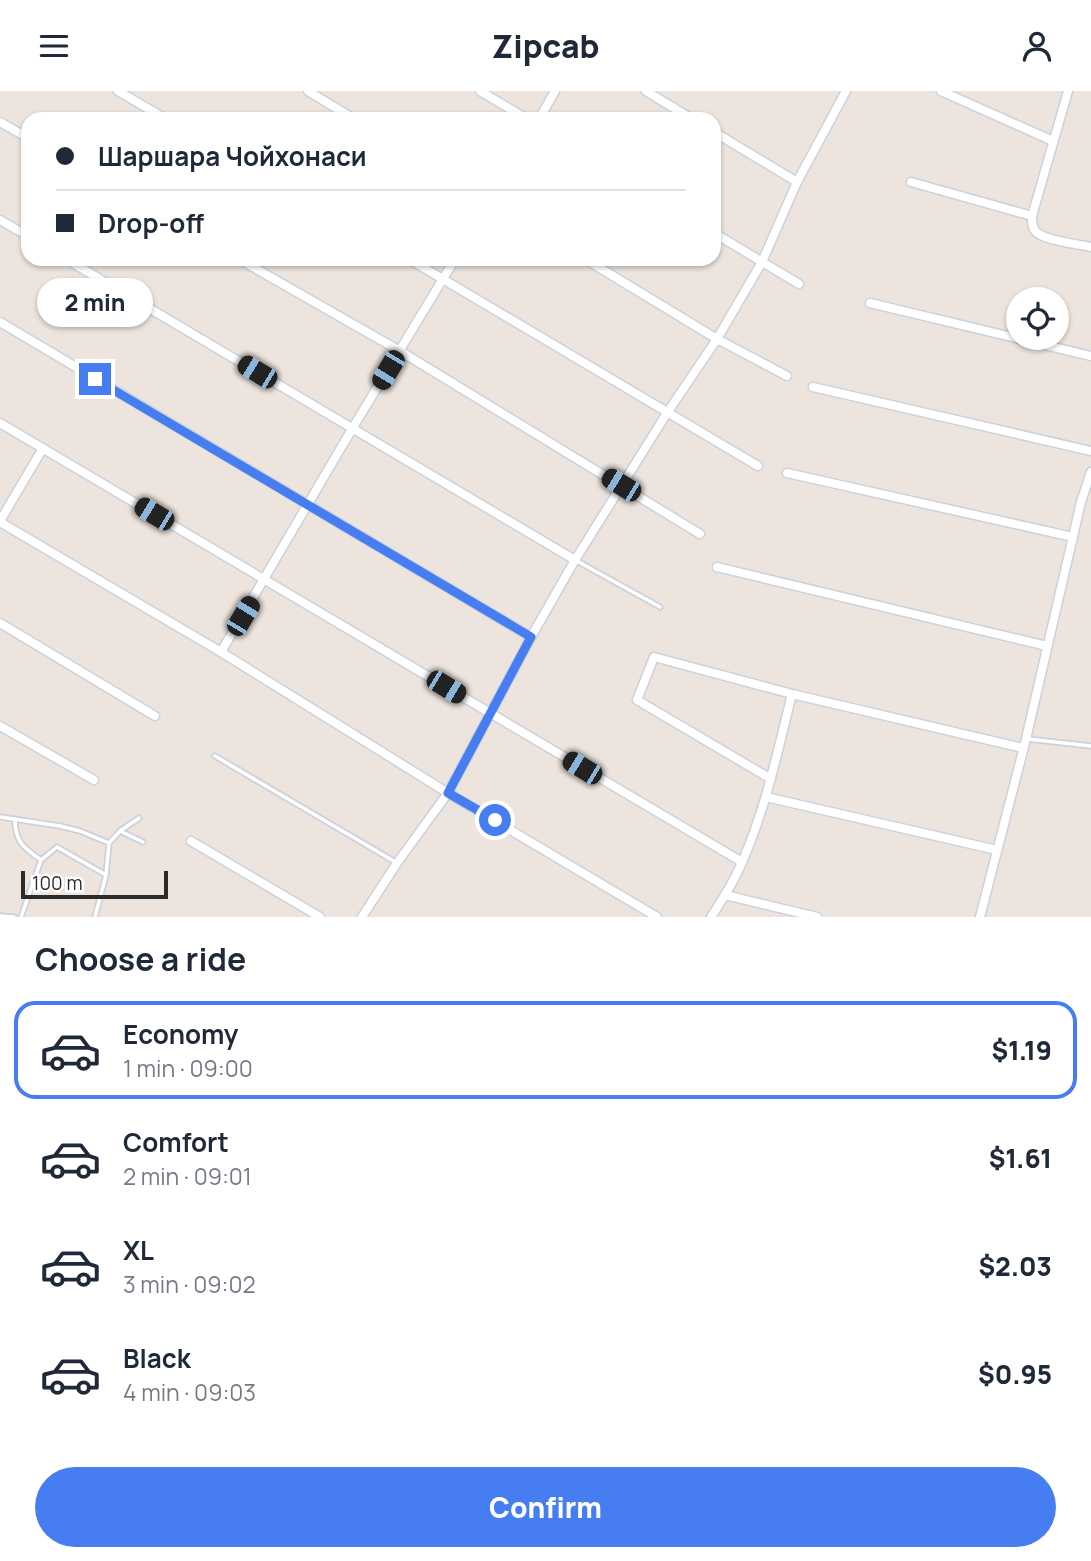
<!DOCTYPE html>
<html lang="en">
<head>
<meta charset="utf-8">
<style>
  :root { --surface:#fff; --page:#f2f2f3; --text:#1f2937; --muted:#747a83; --line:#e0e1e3; --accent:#467df0 }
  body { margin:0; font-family:Manrope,sans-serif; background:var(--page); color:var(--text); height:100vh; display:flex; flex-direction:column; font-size:26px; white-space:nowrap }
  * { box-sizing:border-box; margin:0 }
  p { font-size:23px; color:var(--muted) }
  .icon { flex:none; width:38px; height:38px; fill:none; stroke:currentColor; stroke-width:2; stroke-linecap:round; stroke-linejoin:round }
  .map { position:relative; height:826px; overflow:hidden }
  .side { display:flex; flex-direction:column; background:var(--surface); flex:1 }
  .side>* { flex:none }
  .banner { position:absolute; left:21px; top:21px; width:700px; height:154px; border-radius:21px; box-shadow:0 2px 5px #0004; display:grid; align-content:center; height:154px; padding:0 35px; background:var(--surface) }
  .controls { position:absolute; left:1006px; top:196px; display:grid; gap:14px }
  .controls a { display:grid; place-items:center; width:63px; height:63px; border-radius:50%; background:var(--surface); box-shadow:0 2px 5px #0004; font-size:35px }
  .scale { position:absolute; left:21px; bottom:18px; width:147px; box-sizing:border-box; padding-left:7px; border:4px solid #2b2b2b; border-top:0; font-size:19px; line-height:24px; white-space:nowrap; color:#2b2b2b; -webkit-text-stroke:5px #fff; paint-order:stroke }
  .end { position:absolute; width:32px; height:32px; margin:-16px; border:9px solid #467df0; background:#fff; box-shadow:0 0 0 4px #fff }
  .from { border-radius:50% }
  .bubble { position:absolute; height:49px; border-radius:24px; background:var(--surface); box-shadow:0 2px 5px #0004; font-size:23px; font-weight:800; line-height:49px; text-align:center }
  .car { position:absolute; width:21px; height:42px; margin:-21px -10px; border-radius:9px; box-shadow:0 0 5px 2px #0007; background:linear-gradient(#222 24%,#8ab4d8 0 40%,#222 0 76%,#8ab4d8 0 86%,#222 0) }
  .banner b { display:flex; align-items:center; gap:24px; height:66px; font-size:26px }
  .banner b+b { border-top:2px solid var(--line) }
  .banner i { width:18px; height:18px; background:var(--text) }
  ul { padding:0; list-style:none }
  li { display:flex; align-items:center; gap:21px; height:98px; margin:0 14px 10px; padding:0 21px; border:4px solid transparent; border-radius:21px }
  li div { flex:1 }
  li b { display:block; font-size:26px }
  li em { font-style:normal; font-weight:800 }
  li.current { border-color:var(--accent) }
  li>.icon { width:63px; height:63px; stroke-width:1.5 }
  h2 { padding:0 35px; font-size:32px; line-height:84px }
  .action { display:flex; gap:14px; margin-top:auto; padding:14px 35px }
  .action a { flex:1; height:80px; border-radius:42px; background:var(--accent); color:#fff; font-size:28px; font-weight:800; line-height:80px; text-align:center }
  header { display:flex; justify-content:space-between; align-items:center; height:91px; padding:0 35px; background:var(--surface); font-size:32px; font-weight:800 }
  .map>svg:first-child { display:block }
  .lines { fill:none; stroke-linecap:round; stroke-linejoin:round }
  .service-casing { stroke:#ccd1db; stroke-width:7 }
  .minor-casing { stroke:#ccd1db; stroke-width:11 }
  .service { stroke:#fff; stroke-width:3.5 }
  .minor { stroke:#fff; stroke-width:8 }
  .route { stroke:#467df0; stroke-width:9 }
</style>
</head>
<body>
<header><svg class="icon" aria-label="menu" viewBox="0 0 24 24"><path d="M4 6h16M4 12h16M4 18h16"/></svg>Zipcab<svg class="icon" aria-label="person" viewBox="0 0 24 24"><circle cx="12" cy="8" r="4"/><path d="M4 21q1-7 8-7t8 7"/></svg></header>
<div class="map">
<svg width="1091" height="826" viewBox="0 0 1091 826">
  <rect width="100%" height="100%" fill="#ece4dd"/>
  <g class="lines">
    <g class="service-casing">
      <g id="service">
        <path d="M577,470L660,516"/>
        <path d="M1028,648L1091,655"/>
        <path d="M215,665L397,772"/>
        <path d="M0,726L60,735L80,740L109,752L106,784L95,826"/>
        <path d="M139,727L120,740L143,751"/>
        <path d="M15,728C15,751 23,756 41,769L21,826"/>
        <path d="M109,752L120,740"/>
        <path d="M41,769L57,756L106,784"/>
        <path d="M0,825L14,826"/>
      </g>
    </g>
    <g class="minor-casing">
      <g id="minor">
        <path d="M118,0L166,28"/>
        <path d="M308,0L354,28"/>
        <path d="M480,0L527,28"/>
        <path d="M646,0L692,28"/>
        <path d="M941,0L1053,50"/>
        <path d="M1068,0L1032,125C1032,131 1032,137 1036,141C1046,150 1078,153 1091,156"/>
        <path d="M539,28L555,0"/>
        <path d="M0,31L28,47"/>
        <path d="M714,41L797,91"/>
        <path d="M911,91L1032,125"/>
        <path d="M0,129L28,145"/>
        <path d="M714,142L799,193"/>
        <path d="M66,168L575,469"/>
        <path d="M239,168L400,260L700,443"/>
        <path d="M409,168L758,375"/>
        <path d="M585,168L717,248L787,285"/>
        <path d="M870,212L1091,265"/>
        <path d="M0,231L531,546"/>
        <path d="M813,296L1091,360"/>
        <path d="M0,332L742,771"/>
        <path d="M787,382L1073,446"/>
        <path d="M0,430L43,357"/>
        <path d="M0,431L221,561L448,702L657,826"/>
        <path d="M717,476L1047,555"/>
        <path d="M0,532L155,625"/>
        <path d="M221,561L352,338L455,168"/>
        <path d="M0,635L94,689"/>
        <path d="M771,688L637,609L654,566L792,603L1023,657"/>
        <path d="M766,706L997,759"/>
        <path d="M191,750L320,826"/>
        <path d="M725,804L817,826"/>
        <path d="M362,826L397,772L448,702L531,546L575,469L667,322L717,248L762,171L797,91L846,0"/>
        <path d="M711,826C723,808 735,789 743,769C766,716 778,659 792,603"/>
        <path d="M980,826L1026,648L1081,411L1091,381"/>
      </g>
    </g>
    <use href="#service" class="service"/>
    <use href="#minor" class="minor"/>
  </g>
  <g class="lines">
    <path class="route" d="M95,288L531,546L448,702L495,729"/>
  </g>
</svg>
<div class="controls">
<a><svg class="icon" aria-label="locate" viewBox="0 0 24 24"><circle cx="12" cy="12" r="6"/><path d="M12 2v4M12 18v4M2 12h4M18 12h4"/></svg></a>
</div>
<div class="scale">100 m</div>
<i class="end from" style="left:495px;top:729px"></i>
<i class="end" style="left:95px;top:288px"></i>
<div class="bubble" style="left:37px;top:187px;width:116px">2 min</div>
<i class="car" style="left:388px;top:279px;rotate:211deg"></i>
<i class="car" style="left:257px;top:281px;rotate:301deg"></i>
<i class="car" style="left:621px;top:394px;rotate:301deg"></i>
<i class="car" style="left:154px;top:423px;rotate:301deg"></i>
<i class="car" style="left:243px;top:525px;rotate:31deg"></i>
<i class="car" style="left:446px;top:596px;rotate:121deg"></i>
<i class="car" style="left:582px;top:677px;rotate:301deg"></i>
<div class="banner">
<b><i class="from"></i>Шаршара Чойхонаси</b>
<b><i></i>Drop-off</b>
</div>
</div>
<section class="side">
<h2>Choose a ride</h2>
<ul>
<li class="current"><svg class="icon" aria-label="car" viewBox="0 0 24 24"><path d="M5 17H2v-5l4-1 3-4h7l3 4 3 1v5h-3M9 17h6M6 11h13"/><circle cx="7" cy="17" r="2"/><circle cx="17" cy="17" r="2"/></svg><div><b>Economy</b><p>1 min · 09:00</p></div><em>$1.19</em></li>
<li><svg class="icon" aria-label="car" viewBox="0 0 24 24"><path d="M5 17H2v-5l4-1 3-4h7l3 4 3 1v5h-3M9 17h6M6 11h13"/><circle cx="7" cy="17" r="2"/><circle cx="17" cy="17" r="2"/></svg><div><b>Comfort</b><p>2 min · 09:01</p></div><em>$1.61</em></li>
<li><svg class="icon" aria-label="car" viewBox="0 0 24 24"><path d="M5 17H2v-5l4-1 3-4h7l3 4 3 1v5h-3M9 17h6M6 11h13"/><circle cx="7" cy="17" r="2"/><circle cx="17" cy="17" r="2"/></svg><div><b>XL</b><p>3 min · 09:02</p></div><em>$2.03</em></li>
<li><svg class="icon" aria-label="car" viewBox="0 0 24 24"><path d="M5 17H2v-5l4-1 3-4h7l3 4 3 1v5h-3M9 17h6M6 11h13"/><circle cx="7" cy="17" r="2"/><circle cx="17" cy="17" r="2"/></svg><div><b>Black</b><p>4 min · 09:03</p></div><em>$0.95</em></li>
</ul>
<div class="action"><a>Confirm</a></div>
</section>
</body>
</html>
